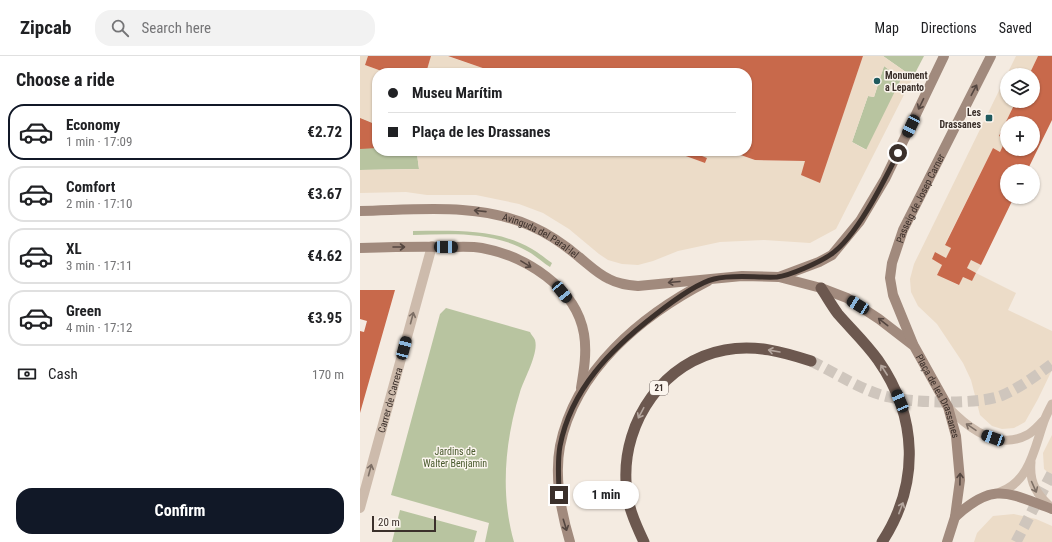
<!DOCTYPE html>
<html lang="en">
<head>
<meta charset="utf-8">
<style>
  :root { --surface:#fff; --page:#f2f2f2; --text:#202124; --muted:#757577; --line:#e0e0e0; --accent:#111827 }
  body { margin:0; font-family:"Roboto Condensed",sans-serif; background:var(--page); color:var(--text); height:100vh; display:flex; flex-direction:column; font-size:15px; white-space:nowrap }
  * { box-sizing:border-box; margin:0 }
  p { font-size:13px; color:var(--muted) }
  .icon { flex:none; width:22px; height:22px; fill:none; stroke:currentColor; stroke-width:2; stroke-linecap:round; stroke-linejoin:round }
  .map { position:relative; flex:1; overflow:hidden }
  .drawer { display:flex; flex-direction:column; background:var(--surface); width:360px }
  .drawer>* { flex:none }
  .banner { position:absolute; left:12px; top:12px; width:380px; height:88px; border-radius:16px; box-shadow:0 1px 3px #0004; display:grid; align-content:center; height:88px; padding:0 16px; background:var(--surface) }
  .buttons { position:absolute; left:640px; top:12px; display:grid; gap:8px }
  .buttons a { display:grid; place-items:center; width:40px; height:40px; border-radius:50%; background:var(--surface); box-shadow:0 1px 3px #0004; font-size:20px }
  .scale { position:absolute; left:12px; bottom:10px; width:64px; box-sizing:border-box; padding-left:4px; border:2px solid #3b302b; border-top:0; font-size:11px; line-height:14px; white-space:nowrap; color:#3b302b; -webkit-text-stroke:3px #fbf5ee; paint-order:stroke }
  .end { position:absolute; width:18px; height:18px; margin:-9px; border:5px solid #3b302b; background:#fff; box-shadow:0 0 0 2px #fff }
  .from { border-radius:50% }
  .bubble { position:absolute; height:28px; border-radius:14px; background:var(--surface); box-shadow:0 1px 3px #0004; font-size:13px; font-weight:700; line-height:28px; text-align:center }
  .car { position:absolute; width:12px; height:24px; margin:-12px -6px; border-radius:5px; box-shadow:0 0 3px 1px #0007; background:linear-gradient(#222 24%,#8ab4d8 0 40%,#222 0 76%,#8ab4d8 0 86%,#222 0) }
  .banner b { display:flex; align-items:center; gap:14px; height:38px; font-size:15px }
  .banner b+b { border-top:1px solid var(--line) }
  .banner i { width:10px; height:10px; background:var(--text) }
  ul { padding:0; list-style:none }
  li { display:flex; align-items:center; gap:12px; height:56px; margin:0 8px 6px; padding:0 8px; border:2px solid var(--line); border-radius:16px }
  li div { flex:1 }
  li b { display:block; font-size:15px }
  li em { font-style:normal; font-weight:700 }
  li.on { border-color:var(--accent) }
  li>.icon { width:36px; height:36px; stroke-width:1.5 }
  h2 { padding:0 16px; font-size:18px; line-height:48px }
  .pay { display:flex; align-items:center; gap:10px; height:44px; padding:0 16px; font-size:15px }
  .pay p { margin-inline-start:auto }
  .cta { display:flex; gap:8px; margin-top:auto; padding:8px 16px }
  .cta a { flex:1; height:46px; border-radius:16px; background:var(--accent); color:#fff; font-size:16px; font-weight:700; line-height:46px; text-align:center }
  header { display:flex; align-items:center; gap:24px; box-sizing:border-box; height:56px; padding:0 20px; background:var(--surface); border-bottom:1px solid var(--line) }
  header strong { font-size:19px }
  nav { display:flex; gap:22px; margin-inline-start:auto; font-size:14px }
  .search { width:280px; height:36px; background:var(--page); display:flex; align-items:center; gap:10px; box-sizing:border-box; padding:0 14px; border-radius:16px; color:var(--muted); font-size:15px }
  main { display:flex; flex:1; min-height:0 }
  .map>svg:first-child { display:block }
  .green { fill:#b8c4a0 }
  .plaza { fill:#ecdcc8; fill-rule:evenodd }
  .building { fill:#c8694b; fill-rule:evenodd }
  .lines { fill:none; stroke-linecap:round; stroke-linejoin:round }
  .trunk-tunnel { stroke:#cfc6bd; stroke-width:11; stroke-dasharray:11 5.5; stroke-linecap:butt }
  .service { stroke:#cdbbac; stroke-width:9 }
  .minor { stroke:#cdbbac; stroke-width:10 }
  .secondary { stroke:#a18a7d; stroke-width:10 }
  .trunk { stroke:#6c584f; stroke-width:11 }
  .oneway { stroke:#544640 }
  .oneway2 { stroke:#7d6f65 }
  .oneway3 { stroke:#b4a69e }
  .route { stroke:#3b302b; stroke-width:5 }
  .poi-dot { fill:#1f5a5e; stroke:#fbf5ee; stroke-width:1.5 }
  .labels { text-anchor:middle; dominant-baseline:central; stroke-width:3; stroke-linejoin:round; paint-order:stroke }
  .shield { fill:#fbf5ee; stroke:#756b66; stroke-width:1 }
  .shield-label { font-size:9px; font-weight:bold; fill:#3b302b }
  .poi-label { font-size:10px; font-weight:bold; fill:#3b302b; stroke:#fbf5ee; text-anchor:start }
  .street-label { font-size:10px; fill:#3b302b; stroke:#fbf5ee }
  .park-label { font-size:10px; fill:#4a5a2e; stroke:#fbf5ee }
</style>
</head>
<body>
<header>
<strong>Zipcab</strong>
<div class="search"><svg class="icon" aria-label="search" viewBox="0 0 24 24"><circle cx="10" cy="10" r="6"/><path d="M15 15l6 6"/></svg>Search here</div>
<nav><a>Map</a><a>Directions</a><a>Saved</a></nav>
</header>
<main>
<section class="drawer">
<h2>Choose a ride</h2>
<ul>
<li class="on"><svg class="icon" aria-label="car" viewBox="0 0 24 24"><path d="M5 17H2v-5l4-1 3-4h7l3 4 3 1v5h-3M9 17h6M6 11h13"/><circle cx="7" cy="17" r="2"/><circle cx="17" cy="17" r="2"/></svg><div><b>Economy</b><p>1 min · 17:09</p></div><em>€2.72</em></li>
<li><svg class="icon" aria-label="car" viewBox="0 0 24 24"><path d="M5 17H2v-5l4-1 3-4h7l3 4 3 1v5h-3M9 17h6M6 11h13"/><circle cx="7" cy="17" r="2"/><circle cx="17" cy="17" r="2"/></svg><div><b>Comfort</b><p>2 min · 17:10</p></div><em>€3.67</em></li>
<li><svg class="icon" aria-label="car" viewBox="0 0 24 24"><path d="M5 17H2v-5l4-1 3-4h7l3 4 3 1v5h-3M9 17h6M6 11h13"/><circle cx="7" cy="17" r="2"/><circle cx="17" cy="17" r="2"/></svg><div><b>XL</b><p>3 min · 17:11</p></div><em>€4.62</em></li>
<li><svg class="icon" aria-label="car" viewBox="0 0 24 24"><path d="M5 17H2v-5l4-1 3-4h7l3 4 3 1v5h-3M9 17h6M6 11h13"/><circle cx="7" cy="17" r="2"/><circle cx="17" cy="17" r="2"/></svg><div><b>Green</b><p>4 min · 17:12</p></div><em>€3.95</em></li>
</ul>
<div class="pay"><svg class="icon" aria-label="cash" viewBox="0 0 24 24"><path d="M3 7h18v10H3z"/><circle cx="12" cy="12" r="2"/></svg>Cash<p>170 m</p></div>
<div class="cta"><a>Confirm</a></div>
</section>
<div class="map">
<svg width="692" height="486" viewBox="0 0 692 486">
  <rect width="100%" height="100%" fill="#f4ebe1"/>
  <g class="green">
    <path d="M523,0H564L553,21Z"/>
    <path d="M524,10L542,23L507,94L492,86L508,40L514,41Z"/>
    <path d="M0,62L17,69V95H51L52,98H57L59,113L0,114Z"/>
    <path d="M53,175C94,175 136,172 172,193C179,197 186,203 192,207L190,211C182,206 175,199 167,195C132,175 92,178 53,179Z"/>
    <path d="M86,252L170,276C171,279 174,281 175,284C179,297 164,323 160,336C145,384 140,437 154,486H125L129,467L31,439L80,258Z"/>
    <path d="M40,454L117,475L114,486H32Z"/>
  </g>
  <g class="plaza">
    <path d="M0,0H8L5,9L27,17H17V69L0,62Z"/>
    <path d="M71,0H87L137,17H66Z"/>
    <path d="M503,0H523L553,21L476,173L450,187L404,184L360,186L318,195L293,205L278,209L262,208L248,204L239,198L209,173L183,157L159,148L116,139H67L46,136L0,137V114L59,113L57,98L73,95H312L345,107L347,102L330,95H368L395,104L445,105L459,127ZM524,10L541,23L506,94L492,86L508,40L514,41Z"/>
    <path d="M656,0H678L669,19H647V45H656L639,80L646,83L640,96L633,92L585,188L591,192L586,202L575,196L572,203L582,209L578,219L598,229L603,221L612,225L616,217L607,212L611,204L621,209L616,217L656,237L648,254L692,275V314L678,343L665,366L654,372L642,373L632,370L620,359L611,324L603,307L577,268L558,250L551,236L550,223L554,208Z"/>
    <path d="M692,379V420L684,413L683,397Z"/>
    <path d="M654,458L676,463L692,470V486H614L617,477L633,460Z"/>
  </g>
  <g class="building">
    <path d="M8,0H71L66,17H27L5,9Z"/>
    <path d="M88,0H503L460,127L441,119L445,105L395,104L369,95H387V17H137Z"/>
    <path d="M678,0H692V64L667,115H647V141H654L621,209L611,204L607,212L616,217L612,225L603,221L599,229L577,219L582,209L572,203L575,196L586,202L591,192L585,189L633,92L640,96L646,83L639,80L656,45L663,48L665,45H673V19H669ZM647,67H673V93H647Z"/>
    <path d="M0,62L17,69V92L0,93Z"/>
    <path d="M51,95H69V96L52,98Z"/>
    <path d="M312,95H330L347,102L345,107Z"/>
    <path d="M0,234H35L0,357V275L4,276L7,265L0,263Z"/>
  </g>
  <g class="lines">
    <g class="trunk-tunnel">
      <path d="M451,305C476,317 502,335 529,341C554,347 620,349 643,339C661,331 677,319 692,308"/>
      <path d="M656,486L692,417"/>
    </g>
    <g class="service">
      <path d="M588,351C607,371 637,395 667,379C673,376 678,370 683,365"/>
      <path d="M671,406C669,427 677,439 692,452"/>
      <path d="M640,436C669,426 674,394 683,368C685,361 689,354 692,348"/>
    </g>
    <path class="minor" id="s1" d="M0,452L72,190"/>
    <g class="secondary">
      <path id="s2" d="M0,155C57,154 118,146 171,170C189,178 205,189 219,201C229,209 238,218 249,223C258,228 268,229 278,230L382,220L419,221L461,232L487,242L519,263L554,290L588,351L596,380L600,424L595,461L587,486"/>
      <path d="M0,192C29,191 59,190 88,191C99,191 111,190 122,192C165,200 216,231 224,278C227,296 224,314 221,332"/>
      <path d="M419,221L459,206L472,199L500,165L525,123L584,0"/>
      <path id="s3" d="M553,288L533,239L530,222L532,207L543,174L631,0"/>
      <path d="M595,461C634,425 648,437 692,453"/>
      <path d="M210,486C201,456 194,422 200,390C215,314 282,259 348,225"/>
    </g>
    <g class="trunk">
      <path d="M461,232C467,241 472,250 478,258C491,273 506,287 518,304C558,361 560,428 522,486"/>
      <path d="M284,486C275,467 266,447 266,425C263,365 304,305 365,294C395,288 423,296 451,305"/>
    </g>
  </g>
  <defs><path id="oneway-shaft" d="M-6 0H5M1.5-3L5.5 0L1.5 3" fill="none" stroke-width="1.6" stroke-linecap="round" stroke-linejoin="round"/></defs>
  <g class="oneway">
    <use href="#oneway-shaft" transform="translate(614 34) rotate(-62)"/>
    <use href="#oneway-shaft" transform="translate(561 48) rotate(116)"/>
    <use href="#oneway-shaft" transform="translate(120 155) rotate(-174)"/>
    <use href="#oneway-shaft" transform="translate(39 191)"/>
    <use href="#oneway-shaft" transform="translate(166 208) rotate(31)"/>
    <use href="#oneway-shaft" transform="translate(314 226) rotate(175)"/>
    <use href="#oneway-shaft" transform="translate(523 266) rotate(-142)"/>
    <use href="#oneway-shaft" transform="translate(600 423) rotate(-89)"/>
    <use href="#oneway-shaft" transform="translate(205 469) rotate(73)"/>
  </g>
  <g class="oneway2">
    <use href="#oneway-shaft" transform="translate(52 262) rotate(-75)"/>
    <use href="#oneway-shaft" transform="translate(611 371) rotate(-146)"/>
    <use href="#oneway-shaft" transform="translate(10 414) rotate(-75)"/>
    <use href="#oneway-shaft" transform="translate(674 431) rotate(66)"/>
  </g>
  <g class="oneway3">
    <use href="#oneway-shaft" transform="translate(414 295) rotate(-170)"/>
    <use href="#oneway-shaft" transform="translate(524 314) rotate(-123)"/>
    <use href="#oneway-shaft" transform="translate(281 357) rotate(118)"/>
    <use href="#oneway-shaft" transform="translate(541 452) rotate(-69)"/>
  </g>
  <g class="lines">
    <path class="route" d="M199,439C199,423 197,406 200,390C211,333 251,293 295,259C309,248 337,227 354,223C374,218 396,222 417,221C429,220 460,206 470,199C496,182 524,125 538,97"/>
  </g>
  <g class="poi-dot">
    <circle cx="517" cy="25" r="4"/>
    <rect x="625" y="58" width="8" height="8" rx="2"/>
  </g>
  <g class="labels">
    <rect class="shield" x="290" y="325" width="18" height="14" rx="3"/>
    <g class="shield-label">
      <text x="299" y="332">21</text>
    </g>
    <g class="poi-label">
      <text x="525" y="19">Monument<tspan x="525" dy="12">a Lepanto</tspan></text>
      <text x="621" y="56" text-anchor="end">Les<tspan x="621" dy="12">Drassanes</tspan></text>
    </g>
    <g class="street-label">
      <text stroke="none"><textPath href="#s3" startOffset="156">Passeig de Josep Carner</textPath></text>
      <text stroke="none"><textPath href="#s2" startOffset="186">Avinguda del Paral·lel</textPath></text>
      <text stroke="none"><textPath href="#s2" startOffset="649">Plaça de les Drassanes</textPath></text>
      <text stroke="none"><textPath href="#s1" startOffset="112">Carrer de Carrera</textPath></text>
    </g>
    <g class="park-label">
      <text x="95" y="395">Jardins de<tspan x="95" dy="12">Walter Benjamin</tspan></text>
    </g>
  </g>
</svg>
<div class="buttons">
<a><svg class="icon" aria-label="layers" viewBox="0 0 24 24"><path d="M12 4l9 5-9 5-9-5zM3 14l9 5 9-5"/></svg></a>
<a>+</a>
<a>−</a>
</div>
<div class="scale">20 m</div>
<i class="end from" style="left:538px;top:97px"></i>
<i class="end" style="left:199px;top:439px"></i>
<div class="bubble" style="left:213px;top:425px;width:66px">1 min</div>
<i class="car" style="left:551px;top:70px;rotate:206deg"></i>
<i class="car" style="left:86px;top:191px;rotate:91deg"></i>
<i class="car" style="left:202px;top:236px;rotate:141deg"></i>
<i class="car" style="left:498px;top:249px;rotate:302deg"></i>
<i class="car" style="left:44px;top:292px;rotate:15deg"></i>
<i class="car" style="left:540px;top:345px;rotate:337deg"></i>
<i class="car" style="left:633px;top:382px;rotate:290deg"></i>
<div class="banner">
<b><i class="from"></i>Museu Marítim</b>
<b><i></i>Plaça de les Drassanes</b>
</div>
</div>
</main>
</body>
</html>
